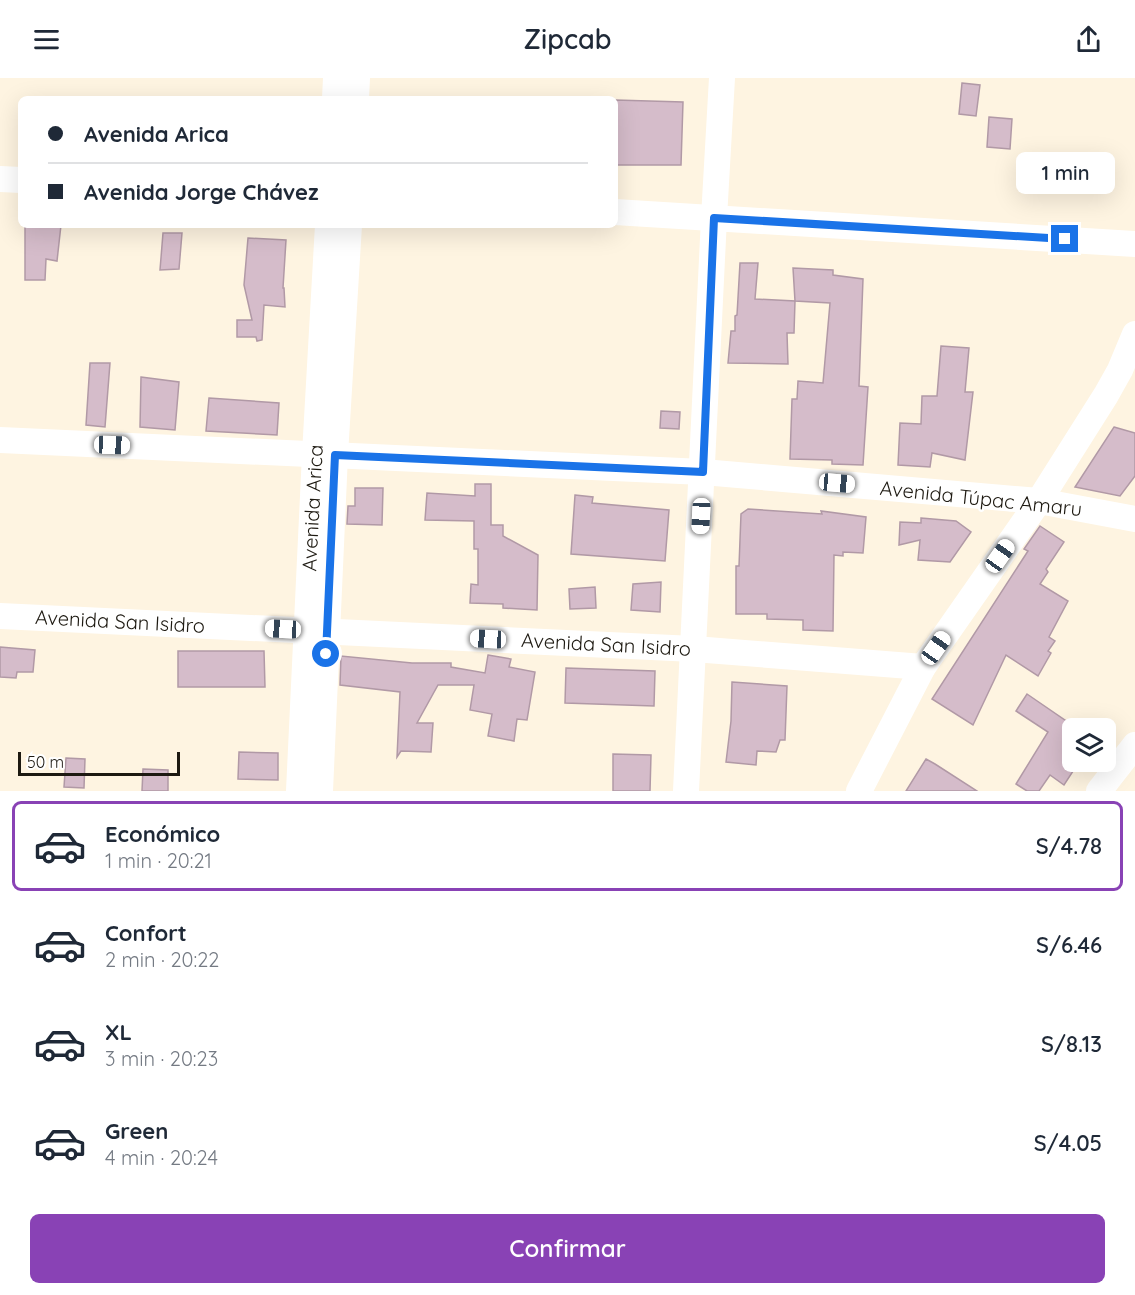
<!DOCTYPE html>
<html lang="es">
<head>
<meta charset="utf-8">
<style>
  :root { --surface:#fff; --page:#f2f2f3; --text:#1f2937; --muted:#747a83; --line:#e0e1e3; --accent:#8942b5 }
  body { margin:0; font-family:Quicksand,sans-serif; background:var(--page); color:var(--text); height:100vh; display:flex; flex-direction:column; font-size:22px; white-space:nowrap }
  * { box-sizing:border-box; margin:0 }
  p { font-size:20px; color:var(--muted) }
  .icon { flex:none; width:33px; height:33px; fill:none; stroke:currentColor; stroke-width:2; stroke-linecap:round; stroke-linejoin:round }
  .map { position:relative; height:713px; overflow:hidden }
  .details { display:flex; flex-direction:column; background:var(--surface); flex:1 }
  .details>* { flex:none }
  .top-card { position:absolute; left:18px; top:18px; width:600px; height:132px; border-radius:9px; box-shadow:0 6px 24px #0002; display:grid; align-content:center; height:132px; padding:0 30px; background:var(--surface) }
  .buttons { position:absolute; left:1062px; top:640px; display:grid; gap:12px }
  .buttons a { display:grid; place-items:center; width:54px; height:54px; border-radius:9px; background:var(--surface); box-shadow:0 6px 24px #0002; font-size:30px }
  .scale { position:absolute; left:18px; bottom:15px; width:162px; box-sizing:border-box; padding-left:6px; border:3px solid #1d1911; border-top:0; font-size:16px; line-height:21px; white-space:nowrap; color:#1d1911; -webkit-text-stroke:4px #fff; paint-order:stroke }
  .end { position:absolute; width:27px; height:27px; margin:-14px; border:8px solid #1a73e8; background:#fff; box-shadow:0 0 0 3px #fff }
  .from { border-radius:50% }
  .bubble { position:absolute; height:42px; border-radius:9px; background:var(--surface); box-shadow:0 6px 24px #0002; font-size:20px; font-weight:600; line-height:42px; text-align:center }
  .car { position:absolute; width:18px; height:36px; margin:-18px -9px; border-radius:8px; box-shadow:0 0 4px 2px #0007; background:linear-gradient(#fff 24%,#345 0 40%,#fff 0 76%,#345 0 86%,#fff 0) }
  .top-card b { display:flex; align-items:center; gap:21px; height:57px; font-size:22px }
  .top-card b+b { border-top:2px solid var(--line) }
  .top-card i { width:15px; height:15px; background:var(--text) }
  ul { padding:10px 0 0; list-style:none }
  li { display:flex; align-items:center; gap:18px; height:90px; margin:0 12px 9px; padding:0 18px; border:3px solid transparent; border-radius:9px }
  li div { flex:1 }
  li b { display:block; font-size:22px }
  li em { font-style:normal; font-weight:600 }
  li.on { border-color:var(--accent) }
  li>.icon { width:54px; height:54px; stroke-width:1.5 }
  .action { display:flex; gap:12px; margin-top:auto; padding:12px 30px }
  .action a { flex:1; height:69px; border-radius:9px; background:var(--accent); color:#fff; font-size:24px; font-weight:600; line-height:69px; text-align:center }
  header { display:flex; justify-content:space-between; align-items:center; height:78px; padding:0 30px; background:var(--surface); font-size:27px; font-weight:600 }
  .map>svg:first-child { display:block }
  .building { fill:#d5bcca; stroke:#b199a6; stroke-width:1.5 }
  .lines { fill:none; stroke-linecap:round; stroke-linejoin:round }
  .minor { stroke:#fff; stroke-width:26 }
  .route { stroke:#1a73e8; stroke-width:8 }
  .labels { text-anchor:middle; dominant-baseline:central; stroke-width:5; stroke-linejoin:round; paint-order:stroke }
  .street-label { font-size:20px; fill:#1d1911; stroke:#fff }
</style>
</head>
<body>
<header><svg class="icon" aria-label="menu" viewBox="0 0 24 24"><path d="M4 6h16M4 12h16M4 18h16"/></svg>Zipcab<svg class="icon" aria-label="share" viewBox="0 0 24 24"><path d="M12 15V3M7 8l5-5 5 5M5 13v7h14v-7"/></svg></header>
<div class="map">
<svg width="1135" height="713" viewBox="0 0 1135 713">
  <rect width="100%" height="100%" fill="#fef4e1"/>
  <g class="building">
    <path d="M962,5L980,7L976,38L959,36Z"/>
    <path d="M615,22L683,24L681,87H615Z"/>
    <path d="M989,39L1012,41L1010,71L987,69Z"/>
    <path d="M25,147H61L57,183L46,181L45,202H25Z"/>
    <path d="M163,155H182L179,191L160,192Z"/>
    <path d="M248,160L286,162L283,210H284L285,229L264,227L262,262L257,263L256,259H237V242H252L244,207Z"/>
    <path d="M740,185H758L755,221L795,223L794,255H787L788,286L728,285L731,253H735V238L737,237Z"/>
    <path d="M793,190L833,192V197L863,201L859,308L868,309L863,387L832,386V382L790,381L792,321H797L798,303L823,305L830,225L795,223Z"/>
    <path d="M941,268L969,270L965,314H973L965,382L932,375L930,389L898,387L900,345L921,346L922,318H937Z"/>
    <path d="M90,285H110L105,349L86,347Z"/>
    <path d="M141,299L179,304L175,352L140,349Z"/>
    <path d="M209,320L279,325L277,357L206,353Z"/>
    <path d="M661,333L680,334L679,351L660,350Z"/>
    <path d="M1114,349L1135,355V398L1120,418L1075,409Z"/>
    <path d="M475,406H491V447H503V458L538,477L537,532L503,530V526L470,525L471,506L478,507V471H474V443L425,442L427,415L475,418Z"/>
    <path d="M355,410H383L382,447L347,446L348,428H355Z"/>
    <path d="M575,417L593,419L592,425L669,432L665,483L571,476Z"/>
    <path d="M748,431L822,436L821,433L866,439L863,475L843,474V478L834,477L833,553L803,552V542L767,541V536H736V488H739L741,436Z"/>
    <path d="M921,440L956,443L971,454L950,484L918,482L920,462L899,467L900,444L921,445Z"/>
    <path d="M1040,448L1064,464L1046,491L1048,494L1040,506L1068,523L1049,559L1055,563L1048,573L1051,575L1038,598L1006,577L973,647L932,621L1028,473L1024,471Z"/>
    <path d="M661,504L660,534L631,532L633,506Z"/>
    <path d="M595,509L596,530L570,531L569,511Z"/>
    <path d="M0,569L35,572L33,594H17L16,600L0,599Z"/>
    <path d="M178,573H264L265,609H178Z"/>
    <path d="M488,577L511,581L509,589L535,594L527,642L517,641L514,663L488,658L492,636L470,632L474,607H438L417,645H433L431,674L401,673L397,679L400,614L340,607L341,578L412,585H451V589L485,595Z"/>
    <path d="M566,590L655,593L654,628L565,625Z"/>
    <path d="M732,604L787,608L785,662H780L776,674L757,673L756,687L726,684L731,643Z"/>
    <path d="M1027,616L1072,647V684H1079L1064,707L1050,697L1039,713H1027L1016,706L1048,654L1016,633Z"/>
    <path d="M239,674L278,675V702L238,701Z"/>
    <path d="M613,676L651,677L650,713H613Z"/>
    <path d="M66,680L85,681L84,710L64,709Z"/>
    <path d="M926,681L935,686L977,713H906Z"/>
    <path d="M143,691L168,692V713H142Z"/>
  </g>
  <g class="lines">
    <g class="minor">
      <path d="M335,21L336,0"/>
      <path d="M356,21L357,0"/>
      <path d="M0,101L21,102"/>
      <path d="M615,134L1135,166"/>
      <path d="M0,362L703,394L1039,423L1135,441"/>
      <path d="M0,538L694,571L923,589"/>
      <path d="M299,713L315,376L328,147"/>
      <path d="M320,713L335,377L349,147"/>
      <path d="M686,713L714,140L722,0"/>
      <path d="M859,713L923,589L1039,423L1106,317L1120,292L1135,256"/>
      <path d="M1099,713L1135,667"/>
    </g>
  </g>
  <g class="lines">
    <path class="route" d="M326,576L335,377L703,394L714,140L1065,161"/>
  </g>
  <g class="labels">
    <g class="street-label">
      <text transform="translate(981 420) rotate(6)">Avenida Túpac Amaru</text>
      <text transform="translate(312 430) rotate(-87)">Avenida Arica</text>
      <text transform="translate(120 543) rotate(3)">Avenida San Isidro</text>
      <text transform="translate(606 566) rotate(3)">Avenida San Isidro</text>
    </g>
  </g>
</svg>
<div class="buttons">
<a><svg class="icon" aria-label="layers" viewBox="0 0 24 24"><path d="M12 4l9 5-9 5-9-5zM3 14l9 5 9-5"/></svg></a>
</div>
<div class="scale">50 m</div>
<i class="end from" style="left:326px;top:576px"></i>
<i class="end" style="left:1065px;top:161px"></i>
<div class="bubble" style="left:1016px;top:74px;width:99px">1 min</div>
<i class="car" style="left:112px;top:367px;rotate:92deg"></i>
<i class="car" style="left:837px;top:405px;rotate:95deg"></i>
<i class="car" style="left:701px;top:438px;rotate:183deg"></i>
<i class="car" style="left:1000px;top:478px;rotate:35deg"></i>
<i class="car" style="left:283px;top:551px;rotate:273deg"></i>
<i class="car" style="left:488px;top:561px;rotate:273deg"></i>
<i class="car" style="left:936px;top:570px;rotate:35deg"></i>
<div class="top-card">
<b><i class="from"></i>Avenida Arica</b>
<b><i></i>Avenida Jorge Chávez</b>
</div>
</div>
<section class="details">
<ul>
<li class="on"><svg class="icon" aria-label="car" viewBox="0 0 24 24"><path d="M5 17H2v-5l4-1 3-4h7l3 4 3 1v5h-3M9 17h6M6 11h13"/><circle cx="7" cy="17" r="2"/><circle cx="17" cy="17" r="2"/></svg><div><b>Económico</b><p>1 min · 20:21</p></div><em>S/4.78</em></li>
<li><svg class="icon" aria-label="car" viewBox="0 0 24 24"><path d="M5 17H2v-5l4-1 3-4h7l3 4 3 1v5h-3M9 17h6M6 11h13"/><circle cx="7" cy="17" r="2"/><circle cx="17" cy="17" r="2"/></svg><div><b>Confort</b><p>2 min · 20:22</p></div><em>S/6.46</em></li>
<li><svg class="icon" aria-label="car" viewBox="0 0 24 24"><path d="M5 17H2v-5l4-1 3-4h7l3 4 3 1v5h-3M9 17h6M6 11h13"/><circle cx="7" cy="17" r="2"/><circle cx="17" cy="17" r="2"/></svg><div><b>XL</b><p>3 min · 20:23</p></div><em>S/8.13</em></li>
<li><svg class="icon" aria-label="car" viewBox="0 0 24 24"><path d="M5 17H2v-5l4-1 3-4h7l3 4 3 1v5h-3M9 17h6M6 11h13"/><circle cx="7" cy="17" r="2"/><circle cx="17" cy="17" r="2"/></svg><div><b>Green</b><p>4 min · 20:24</p></div><em>S/4.05</em></li>
</ul>
<div class="action"><a>Confirmar</a></div>
</section>
</body>
</html>
